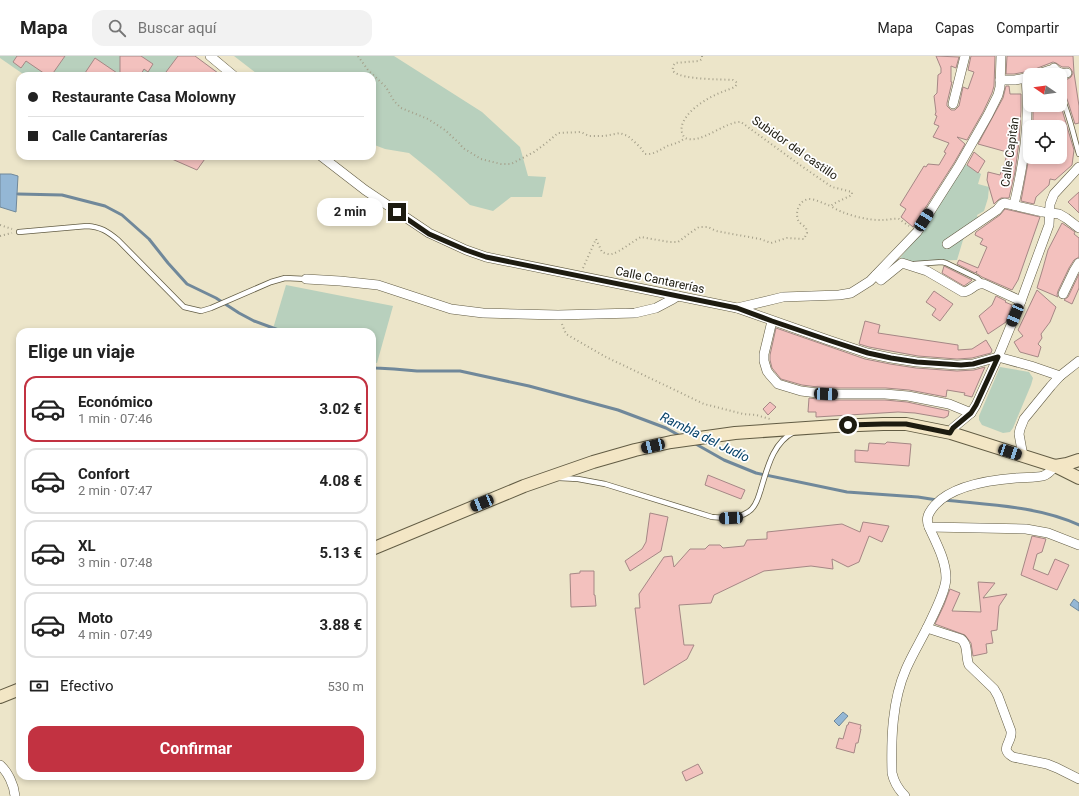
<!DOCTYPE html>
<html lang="es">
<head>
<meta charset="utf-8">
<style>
  :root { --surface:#fff; --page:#f2f2f2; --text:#222; --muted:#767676; --line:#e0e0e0; --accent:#c23241 }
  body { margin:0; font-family:Roboto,sans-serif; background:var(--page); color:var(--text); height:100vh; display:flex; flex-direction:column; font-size:15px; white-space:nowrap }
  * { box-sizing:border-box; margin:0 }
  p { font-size:13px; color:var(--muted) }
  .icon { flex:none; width:22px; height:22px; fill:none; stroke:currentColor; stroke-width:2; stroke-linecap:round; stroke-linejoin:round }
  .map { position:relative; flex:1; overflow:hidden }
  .drawer { position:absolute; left:16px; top:272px; width:360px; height:452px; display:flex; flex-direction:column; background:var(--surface); border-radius:12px; box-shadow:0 2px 6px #0003 }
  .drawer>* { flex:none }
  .guide { position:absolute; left:16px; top:16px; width:360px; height:88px; border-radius:12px; box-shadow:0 2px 6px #0003; display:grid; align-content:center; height:88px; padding:0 12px; background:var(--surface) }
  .needle { width:26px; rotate:283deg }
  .fabs { position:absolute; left:1023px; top:12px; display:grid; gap:8px }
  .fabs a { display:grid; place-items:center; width:44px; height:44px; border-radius:8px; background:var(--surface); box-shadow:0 2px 6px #0003; font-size:20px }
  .end { position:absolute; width:18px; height:18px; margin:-9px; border:5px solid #1d1b10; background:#fff; box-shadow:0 0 0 2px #fff }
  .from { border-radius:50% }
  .bubble { position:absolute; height:28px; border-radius:12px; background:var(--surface); box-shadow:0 2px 6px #0003; font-size:13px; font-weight:700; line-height:28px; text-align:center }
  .car { position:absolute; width:12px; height:24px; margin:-12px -6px; border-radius:5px; box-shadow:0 0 3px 1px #0007; background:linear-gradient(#222 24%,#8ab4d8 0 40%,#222 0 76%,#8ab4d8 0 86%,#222 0) }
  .guide b { display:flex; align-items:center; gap:14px; height:38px; font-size:15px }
  .guide b+b { border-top:1px solid var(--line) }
  .guide i { width:10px; height:10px; background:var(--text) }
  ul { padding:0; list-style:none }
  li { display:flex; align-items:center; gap:12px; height:66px; margin:0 8px 6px; padding:0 4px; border:2px solid var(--line); border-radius:12px }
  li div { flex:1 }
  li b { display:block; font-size:15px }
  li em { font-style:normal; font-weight:700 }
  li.current { border-color:var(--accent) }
  li>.icon { width:36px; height:36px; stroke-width:1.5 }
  h2 { padding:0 12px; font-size:18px; line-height:48px }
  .pay { display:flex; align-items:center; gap:10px; height:44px; padding:0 12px; font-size:15px }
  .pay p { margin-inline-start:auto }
  .primary-button { display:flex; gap:8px; margin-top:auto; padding:8px 12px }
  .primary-button a { flex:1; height:46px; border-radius:12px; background:var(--accent); color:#fff; font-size:16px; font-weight:700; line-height:46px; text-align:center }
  header { display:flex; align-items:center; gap:24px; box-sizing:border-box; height:56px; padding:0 20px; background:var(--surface); border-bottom:1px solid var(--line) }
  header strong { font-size:19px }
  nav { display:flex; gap:22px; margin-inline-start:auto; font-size:14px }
  .search { width:280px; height:36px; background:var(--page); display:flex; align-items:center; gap:10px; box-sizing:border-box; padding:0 14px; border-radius:12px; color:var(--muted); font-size:15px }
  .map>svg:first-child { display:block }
  .green { fill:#b8d0bd }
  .water { fill:#94b7d5; stroke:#70889a }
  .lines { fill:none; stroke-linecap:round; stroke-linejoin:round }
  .stream { stroke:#70889a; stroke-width:3 }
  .building { fill:#f3c1be; stroke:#a58785 }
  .lane-casing { stroke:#625c44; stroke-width:6 }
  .street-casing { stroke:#625c44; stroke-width:10 }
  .secondary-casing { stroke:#625c44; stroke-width:14 }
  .path { stroke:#a49f89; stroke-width:2; stroke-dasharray:1 3; stroke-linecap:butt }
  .lane { stroke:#fff; stroke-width:4.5 }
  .street { stroke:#fff; stroke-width:9 }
  .secondary { stroke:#f3e6c5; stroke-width:12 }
  .route { stroke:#1d1b10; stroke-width:5 }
  .labels { text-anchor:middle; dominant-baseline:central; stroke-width:3.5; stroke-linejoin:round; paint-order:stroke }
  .street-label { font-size:12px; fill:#1d1b10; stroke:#fff }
  .water-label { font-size:13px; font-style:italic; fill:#064269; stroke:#fff }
</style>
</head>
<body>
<header>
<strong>Mapa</strong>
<div class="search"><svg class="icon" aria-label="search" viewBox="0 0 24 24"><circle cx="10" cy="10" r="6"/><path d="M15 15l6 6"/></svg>Buscar aquí</div>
<nav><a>Mapa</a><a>Capas</a><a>Compartir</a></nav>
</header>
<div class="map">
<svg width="1079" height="740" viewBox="0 0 1079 740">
  <rect width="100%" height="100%" fill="#ece5c9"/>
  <g class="green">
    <path d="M0,0H194L223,20H26L0,2Z"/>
    <path d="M234,0H394L482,56L520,91L528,120L546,121L542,141H511L493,155L470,149L435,118L409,97L385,93L372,88V20H260Z"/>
    <path d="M965,108L981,118L978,128L989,131L988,142L984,155L977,159L978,162L966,174L957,204L910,206L900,202L919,178Z"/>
    <path d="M286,229L393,250L377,307L372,306V276H272Z"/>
    <path d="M1000,311L1029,316L1033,322L1031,329L1013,372L1010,376L1003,377L982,369L979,364V360Z"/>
  </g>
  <g class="water">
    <path d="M0,118H11L18,120L16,156L0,151Z"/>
    <path d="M1074,543L1079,547V555L1070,549Z"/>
    <path d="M843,656L848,660L839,670L834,665Z"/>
  </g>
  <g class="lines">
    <g class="stream">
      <path d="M18,138L62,139L105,150L122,159L149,183L168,207L187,228L216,242L239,257L254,265L284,276"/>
      <path d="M372,311L376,312L394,313L417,315H460L529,330L618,354L666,372L682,381"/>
      <path d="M694,387L724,404L756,417L847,436L918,441L937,444"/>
      <path d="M944,444C989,449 1038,450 1079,469"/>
    </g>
  </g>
  <g class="building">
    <path d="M17,0H65L51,20H48L26,5L21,12L13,6Z"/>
    <path d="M120,0H141L153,8L148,16L144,13L140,20H83L95,2L120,19Z"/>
    <path d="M178,0H195L222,20H163Z"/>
    <path d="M936,0L959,1L956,12L951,10V26H952L947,47V50L951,54H955L959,50L963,31L968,33L974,16L968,14L971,0H995L994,30L992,37L983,56L967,84L957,81L965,88L954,107L913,171L901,161L906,153L900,149L924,110L926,111L928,108L939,109L946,97L944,96L949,87L933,81L939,70L934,68L937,60L935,59L936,56L934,40L937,37L938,19L941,17V12Z"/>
    <path d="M1007,0H1073L1074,17L1079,50V67L1075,68L1067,43L1063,36L1060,34V23H1068L1071,21L1073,17L1071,13L1069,11H1062L1056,7L1053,6L1030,15L1014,18H1006Z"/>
    <path d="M1006,30H1009L1010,38H1021V55L1019,86L1015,116L1009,142H1001L998,144L994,148L987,124L988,116L1000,119L1001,116L1003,117L1007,96L978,88L1003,42Z"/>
    <path d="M1060,47L1074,94L1072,109L1055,124L1050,123L1049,129L1036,141L1034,148L1021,145L1030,96V101H1060V71H1033V49H1060Z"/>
    <path d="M974,96L985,105L978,117L967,109Z"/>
    <path d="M165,100H207L197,114Z"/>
    <path d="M1079,136V157L1068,146Z"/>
    <path d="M1005,153L1040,161L1018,224L1012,234L982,221L976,217L977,215L975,217L957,208L959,204L978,212L987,191L980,188L983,183L975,179L976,176L1000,159Z"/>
    <path d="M1062,167L1075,176L1074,178L1079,182V201L1074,204L1069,212L1058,235L1057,239L1058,241L1037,232L1043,212L1048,194Z"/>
    <path d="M944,210L972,224L971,225L964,230L942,217Z"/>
    <path d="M1079,218V232L1072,248L1064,244L1068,241Z"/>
    <path d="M1037,234L1056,251L1050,266L1041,278L1042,282L1038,288L1041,291L1038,301L1020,296L1014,286L1023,280L1018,274Z"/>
    <path d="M934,235L953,248L940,265L932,259L936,253L926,246Z"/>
    <path d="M996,240L1006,245L1005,246L1012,249L1006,266L988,278L979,260L992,249Z"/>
    <path d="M865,265L880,269L878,277L958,289V294L972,293L986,284L992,294L991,297L972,302L957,303L918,300L869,291L859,288Z"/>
    <path d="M776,272L865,303L890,308L916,312L957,315L974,314L985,311L972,341L964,339L965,337L947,334L946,341L909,334L886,332H826L802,329L781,323L772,312L770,304V299Z"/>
    <path d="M809,342L826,344H885L907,346L949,355L948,360L944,362L915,357L898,356L816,361V356H808Z"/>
    <path d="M770,346L776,351L768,359L763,353Z"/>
    <path d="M887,386L911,388L909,410L855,406V394L868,395L869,387L885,388Z"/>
    <path d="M708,419L745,434L741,443L705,429Z"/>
    <path d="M650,457L668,461L661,495L630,515L625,505L642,493L646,486Z"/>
    <path d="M863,466L889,470L882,486L869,480L859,506L848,511L832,503L833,513L811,510L764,515L714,539L711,547L679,549L684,589H694L687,603L644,629L635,552H640L639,538L664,501L672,500L674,511L690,493H705L709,489H720L723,492L744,490L747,484L767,483V476L842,468L860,476Z"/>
    <path d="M1032,480L1046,483L1042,496L1037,498L1033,513L1048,519L1055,503L1069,509L1057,534L1021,519Z"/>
    <path d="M580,515H594V539H595L596,550L571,551L570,518L580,517Z"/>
    <path d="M978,526L995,527L983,542L1007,538L999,550L997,574L991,575L993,587L986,588L987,597L973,600L971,587L965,579L935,568L944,549L950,533L960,537L952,555L981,556Z"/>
    <path d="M849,666L861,669L860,673H861L858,687H856L854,697L836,692L839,682L843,683L847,669H848Z"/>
    <path d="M698,708L703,717L686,725L682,716Z"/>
  </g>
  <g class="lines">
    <g class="lane-casing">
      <g id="lane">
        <path d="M1060,38C1069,56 1073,78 1079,98"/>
        <path d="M19,176L87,170C101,171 107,175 118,184L184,251L201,255L211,252L271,226L285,222L306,223"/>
        <path d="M914,208L942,206L946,207L977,222L983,227"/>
        <path d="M559,422L578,423L605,428L712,461C723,462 738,463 748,456C755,452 758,443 760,436C767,414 772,387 794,376"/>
      </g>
    </g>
    <g class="street-casing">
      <g id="street">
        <path d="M210,0L234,20"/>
        <path d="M1054,12C1058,17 1061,18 1067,17"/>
        <path d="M1035,19L1050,14"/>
        <path d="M1000,24H1015L1030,21"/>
        <path d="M953,48L965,0"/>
        <path d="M321,100L365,134L429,177L466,194L486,201L737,252L828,284L867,297L891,302L917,306L957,309L973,308L998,301L1031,310L1060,320"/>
        <path d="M1014,149C1024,105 1030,68 1026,22"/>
        <path d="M947,188L997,154L1002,148L1004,147L1043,156L1059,158L1066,162L1079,172"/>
        <path d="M876,219L881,224L902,207L927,215L963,236C971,236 975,226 984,228L1021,245"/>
        <path d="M306,223L340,225L378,229L451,253L483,257L558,259L635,257L656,252L673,243L678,240"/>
        <path d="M1063,238L1074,215L1079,207"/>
        <path d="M737,252L783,241L839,239L851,237L859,232L870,225L917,176L959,110L988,59L998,39L1000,31L1001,0"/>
        <path d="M772,265L764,298V305L767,315L770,319L778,328L801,335L826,338H885L908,340L949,348L971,357"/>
        <path d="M951,377L953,372L971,357L976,349L998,301L1021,245L1049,169L1050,148L1054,138L1079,111"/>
        <path d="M1023,400L1019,378L1020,373L1024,363L1051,330L1060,320L1079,305"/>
        <path d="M1055,410C1052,414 1049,418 1043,420C1035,422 1025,421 1016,422C990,424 953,429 935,449C929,456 925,462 929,471L1026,473L1048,477L1079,489"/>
        <path d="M927,572C933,559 946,535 946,522C946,504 936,487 929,471"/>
        <path d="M0,709C8,716 14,729 15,740"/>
        <path d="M905,740C898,733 894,726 892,717C891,683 892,645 906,613C912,599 920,586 927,572L961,583C969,589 965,600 969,609L994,633L998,640L1011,675C1013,687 998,692 1013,701L1047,708L1057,712L1079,723"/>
      </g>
    </g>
    <g class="secondary-casing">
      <g id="secondary">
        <path d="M1055,410L1067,408L1079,404"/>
        <path d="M372,493L524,430L593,406L635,394L671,386L735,377L835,370L883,368H906L951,377L1055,410L1079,422"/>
        <path d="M0,641L20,633"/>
      </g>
    </g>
    <g class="path">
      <path d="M358,0L368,14L386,31L394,45L401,52L428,63L445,74L459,87L463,92L481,103L501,108H511L534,96L545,88L558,77L581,76L589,80H604L620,77L625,79L628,80L640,91L645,98C653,99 660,94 667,90C673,88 679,87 685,82"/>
      <path d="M702,0V3L699,5L675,7L673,10C673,13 672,14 674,16C684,24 720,23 733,24L736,26L737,28L735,31C725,35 715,38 706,44C695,50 673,68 685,82C701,89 725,65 741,66L800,109L832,131L852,136V139L833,148L831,150C841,158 869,165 883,164C888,164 894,162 899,163C902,165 906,168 909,170"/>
      <path d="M0,169L12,173"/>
      <path d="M0,180L12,177"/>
      <path d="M583,212L596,183L602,196C605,197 609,199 612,198C620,196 633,185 641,181L669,186H678L690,177L699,171H708L716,175L760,183L771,187L787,182L804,183L807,177L806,172C804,170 801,168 799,166C794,157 799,144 809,143C816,143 824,148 831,150"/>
      <path d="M562,268L566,278L606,301L704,348L743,358L756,359L770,363"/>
    </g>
    <use href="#lane" class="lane"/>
    <use href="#street" class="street"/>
    <use href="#secondary" class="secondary"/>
  </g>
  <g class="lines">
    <path class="route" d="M397,156L429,178L466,194L486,201L737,252L772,265L828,284L868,297L891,302L917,306L961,309L973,308L998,301L976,349L971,357L953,372L950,377L906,368H883L848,369"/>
  </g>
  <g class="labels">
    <g class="street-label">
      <text transform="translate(795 92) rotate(35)">Subidor del castillo</text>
      <text transform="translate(1010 96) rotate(-82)">Calle Capitán</text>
      <text transform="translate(660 224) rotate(12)">Calle Cantarerías</text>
    </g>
    <g class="water-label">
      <text transform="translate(705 381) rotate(26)">Rambla del Judío</text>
    </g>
  </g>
</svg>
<div class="fabs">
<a><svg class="needle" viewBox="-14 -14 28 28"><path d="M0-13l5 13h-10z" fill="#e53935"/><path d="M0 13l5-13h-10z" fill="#767676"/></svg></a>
<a><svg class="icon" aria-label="locate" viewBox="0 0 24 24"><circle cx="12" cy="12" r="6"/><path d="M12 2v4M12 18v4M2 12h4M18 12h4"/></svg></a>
</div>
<i class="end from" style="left:848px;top:369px"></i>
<i class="end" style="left:397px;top:156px"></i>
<div class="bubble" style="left:317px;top:142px;width:66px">2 min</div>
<i class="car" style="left:924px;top:164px;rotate:33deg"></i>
<i class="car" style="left:1015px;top:259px;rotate:203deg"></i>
<i class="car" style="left:826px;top:338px;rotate:92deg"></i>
<i class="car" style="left:653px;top:390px;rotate:257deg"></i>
<i class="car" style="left:1010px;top:396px;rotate:108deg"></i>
<i class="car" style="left:482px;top:447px;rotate:248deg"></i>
<i class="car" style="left:731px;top:462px;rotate:267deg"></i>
<div class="guide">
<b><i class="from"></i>Restaurante Casa Molowny</b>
<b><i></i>Calle Cantarerías</b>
</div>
<section class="drawer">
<h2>Elige un viaje</h2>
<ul>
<li class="current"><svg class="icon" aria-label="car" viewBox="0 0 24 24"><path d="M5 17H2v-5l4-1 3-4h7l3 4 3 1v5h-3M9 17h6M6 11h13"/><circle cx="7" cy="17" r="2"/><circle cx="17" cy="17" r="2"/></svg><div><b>Económico</b><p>1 min · 07:46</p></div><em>3.02 €</em></li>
<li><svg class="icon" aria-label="car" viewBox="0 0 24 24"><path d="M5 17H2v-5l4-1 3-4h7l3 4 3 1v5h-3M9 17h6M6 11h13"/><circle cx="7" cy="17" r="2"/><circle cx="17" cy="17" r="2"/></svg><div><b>Confort</b><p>2 min · 07:47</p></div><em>4.08 €</em></li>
<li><svg class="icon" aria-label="car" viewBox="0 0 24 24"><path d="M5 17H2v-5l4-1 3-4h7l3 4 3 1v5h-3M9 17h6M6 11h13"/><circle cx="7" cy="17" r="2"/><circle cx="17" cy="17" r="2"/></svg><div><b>XL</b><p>3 min · 07:48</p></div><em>5.13 €</em></li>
<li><svg class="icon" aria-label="car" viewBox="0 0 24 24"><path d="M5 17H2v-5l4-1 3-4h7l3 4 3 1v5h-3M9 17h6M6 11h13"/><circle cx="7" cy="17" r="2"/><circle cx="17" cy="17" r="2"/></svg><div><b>Moto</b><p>4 min · 07:49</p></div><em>3.88 €</em></li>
</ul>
<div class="pay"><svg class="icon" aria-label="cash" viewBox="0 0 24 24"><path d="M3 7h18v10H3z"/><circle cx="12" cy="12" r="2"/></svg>Efectivo<p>530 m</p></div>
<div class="primary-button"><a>Confirmar</a></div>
</section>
</div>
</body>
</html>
